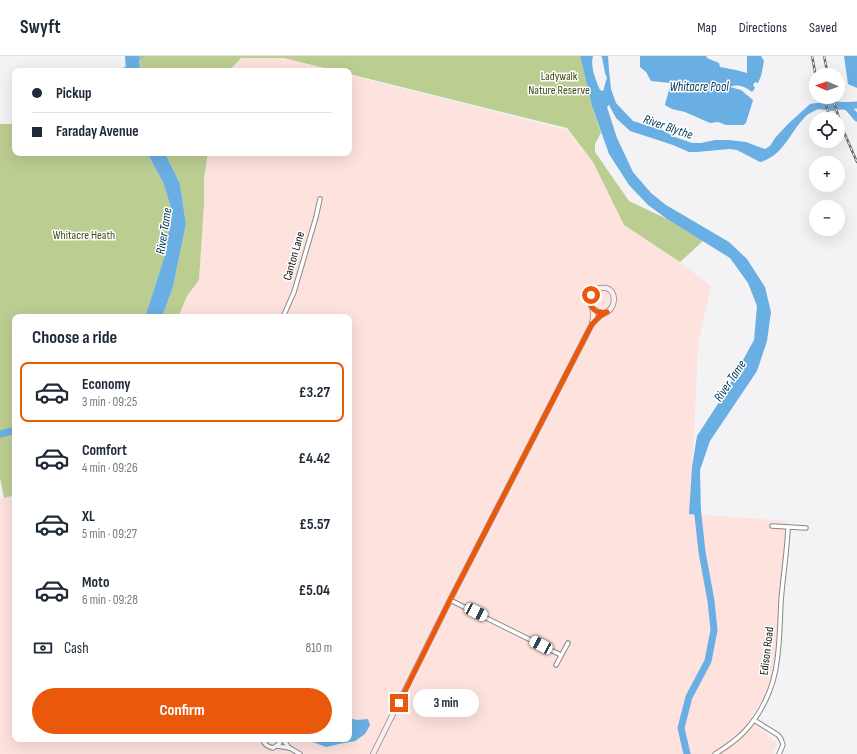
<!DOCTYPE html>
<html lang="en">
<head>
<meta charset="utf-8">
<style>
  :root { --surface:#fff; --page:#f2f2f3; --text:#1f2937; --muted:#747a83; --line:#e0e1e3; --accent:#ea580c }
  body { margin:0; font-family:"Sofia Sans Condensed",sans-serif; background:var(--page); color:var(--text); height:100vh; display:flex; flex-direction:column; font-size:15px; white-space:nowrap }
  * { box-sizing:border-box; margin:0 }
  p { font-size:13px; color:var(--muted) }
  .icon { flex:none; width:22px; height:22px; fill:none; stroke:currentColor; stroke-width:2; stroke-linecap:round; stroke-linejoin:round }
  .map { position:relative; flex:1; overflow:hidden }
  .panel { position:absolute; left:12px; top:258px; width:340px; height:428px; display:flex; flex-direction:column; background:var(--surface); border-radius:8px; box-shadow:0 4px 16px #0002 }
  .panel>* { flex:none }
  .hud { position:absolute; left:12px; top:12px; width:340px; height:88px; border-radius:8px; box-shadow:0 4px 16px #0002; display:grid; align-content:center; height:88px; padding:0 20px; background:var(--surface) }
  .needle { width:26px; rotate:272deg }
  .controls { position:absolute; left:809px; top:12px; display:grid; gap:8px }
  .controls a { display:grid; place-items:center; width:36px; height:36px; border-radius:50%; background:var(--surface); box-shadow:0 4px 16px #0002; font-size:20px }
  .end { position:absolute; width:18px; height:18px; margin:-9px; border:5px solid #ea580c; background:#fff; box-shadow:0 0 0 2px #fff }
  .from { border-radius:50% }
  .bubble { position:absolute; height:28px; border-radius:14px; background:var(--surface); box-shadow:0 4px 16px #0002; font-size:13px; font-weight:700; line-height:28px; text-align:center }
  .car { position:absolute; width:12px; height:24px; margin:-12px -6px; border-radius:5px; box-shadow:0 0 3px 1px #0007; background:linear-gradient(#fff 24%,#345 0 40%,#fff 0 76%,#345 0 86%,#fff 0) }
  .hud b { display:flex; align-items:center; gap:14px; height:38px; font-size:15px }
  .hud b+b { border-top:1px solid var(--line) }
  .hud i { width:10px; height:10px; background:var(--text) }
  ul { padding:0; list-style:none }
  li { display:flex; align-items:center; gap:12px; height:60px; margin:0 8px 6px; padding:0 12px; border:2px solid transparent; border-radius:8px }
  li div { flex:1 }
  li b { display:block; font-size:15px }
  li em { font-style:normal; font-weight:700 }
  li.on { border-color:var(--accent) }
  li>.icon { width:36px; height:36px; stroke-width:1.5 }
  h2 { padding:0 20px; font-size:18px; line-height:48px }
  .pay { display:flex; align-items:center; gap:10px; height:44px; padding:0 20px; font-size:15px }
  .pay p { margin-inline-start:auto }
  .button { display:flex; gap:8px; margin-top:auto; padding:8px 20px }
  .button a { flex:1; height:46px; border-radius:24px; background:var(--accent); color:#fff; font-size:16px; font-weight:700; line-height:46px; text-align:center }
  header { display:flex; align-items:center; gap:24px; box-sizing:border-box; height:56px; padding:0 20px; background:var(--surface); border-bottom:1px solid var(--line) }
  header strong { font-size:19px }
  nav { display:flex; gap:22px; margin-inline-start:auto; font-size:14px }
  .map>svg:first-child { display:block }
  .industrial { fill:#fde2de }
  .green { fill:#bccd92 }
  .water { fill:#6aafe3 }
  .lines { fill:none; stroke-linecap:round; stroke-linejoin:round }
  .stream { stroke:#6aafe3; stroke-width:1 }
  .river { stroke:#6aafe3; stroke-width:7 }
  .street-casing { stroke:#88888a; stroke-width:5.5 }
  .secondary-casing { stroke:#88888a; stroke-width:6 }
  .street { stroke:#fff; stroke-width:3.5 }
  .secondary { stroke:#fdecee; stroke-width:4.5 }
  .rail-casing { stroke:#6e6e6f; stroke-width:2.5 }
  .rail { stroke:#fff; stroke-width:1; stroke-dasharray:3; stroke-linecap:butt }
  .route { stroke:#ea580c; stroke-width:5 }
  .labels { text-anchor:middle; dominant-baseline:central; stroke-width:3; stroke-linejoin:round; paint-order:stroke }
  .park-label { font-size:12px; fill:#3e4b13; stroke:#fff }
  .street-label { font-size:12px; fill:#141515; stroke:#fff }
  .water-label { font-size:13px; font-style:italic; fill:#003758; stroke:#fff }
</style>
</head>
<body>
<header>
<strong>Swyft</strong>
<nav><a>Map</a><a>Directions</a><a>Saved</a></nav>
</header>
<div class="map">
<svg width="857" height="698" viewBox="0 0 857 698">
  <rect width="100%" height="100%" fill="#f3f3f5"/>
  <g class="industrial">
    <path d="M241,2H284L335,15H229Z"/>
    <path d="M349,19L567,74L593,106L624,169L680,206L711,230L698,288L695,359L689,458L788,465L779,546L775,605L771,623L762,644L750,663L776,686V690L774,694L773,698H0V443L15,439V683H349V261H178L187,240L199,224L204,122L208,97H349Z"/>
  </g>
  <g class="green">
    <path d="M139,0H580L592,50L601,77L595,88V96L629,145L667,163L703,185L680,206L624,169L593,106L567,72L349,18V15H336L284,2H241L229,15H140Z"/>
    <path d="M0,68H15V97H147L163,126L172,155L164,202L145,261H15V439L4,442L0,422Z"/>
    <path d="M165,97H208L204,122V148L199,224L187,240L178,261H162L173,231L186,168L180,128Z"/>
  </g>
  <g class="water">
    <path d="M125,0H139L140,15H126Z"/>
    <path d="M580,0H593C590,11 596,24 600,34L603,35C605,31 605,26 607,22L605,17L602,1L601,0H608L609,14L611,33L616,47L633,65L662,74L675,81L692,87H701L715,84H729L746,86L765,93L770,90L775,82L788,68L810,48L829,45L843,46H850L849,55L842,53L833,55L818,53C814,55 810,57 807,59C790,75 784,100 760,106L737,94L729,93L697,96H689L673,89L630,75L616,62L609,49L607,51L617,82L633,116L651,137L666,149L729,186L747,203L765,231L771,256L767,285L757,315L710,385L700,414L701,459L689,458L692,411L697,380L725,337L754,284L757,250L748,227L730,202L667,163L648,149L629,129L609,98L592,50Z"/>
    <path d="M640,0H706L707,2L719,7L720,11L736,14L747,17V0H761L764,5L761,20L758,27L755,26L753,29L755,32L752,36C744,30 739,28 730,31L741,34L753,44C751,52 748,59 746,67L743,69H726L718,66L710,67L685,56L672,53L665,49C666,43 670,33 670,27L651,25L646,16L640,11Z"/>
    <path d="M844,0H857V32L848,28Z"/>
    <path d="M147,97H165L180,128L186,168L173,231L162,261H145L164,202L172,155L163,126Z"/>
    <path d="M349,662L357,664L368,663L370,669L365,678L355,685L339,688L326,691L305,683H349Z"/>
  </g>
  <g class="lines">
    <g class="stream">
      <path d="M139,3L143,0"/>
      <path d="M117,15L126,11"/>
    </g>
    <g class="river">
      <path d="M841,50L857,49"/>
      <path d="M847,50L857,62"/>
      <path d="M0,378L15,374"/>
      <path d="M687,698L681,672L689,641L708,605L714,574L711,545L702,496L697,450"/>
    </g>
    <g class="street-casing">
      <g id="street">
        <path d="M283,261L294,236L316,161L320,143"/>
        <path d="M772,470L806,472"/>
        <path d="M450,544L561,599"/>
        <path d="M556,609L568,587"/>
        <path d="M754,664L778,679L781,683L783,689L779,698"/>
        <path d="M263,683C264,689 268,691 273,692L279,688L281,683"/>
        <path d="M283,683L289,692"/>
        <path d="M277,690L290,692L300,698"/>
        <path d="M715,698C725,692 735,685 744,676C762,657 774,631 777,605C780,585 780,565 781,545C783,520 787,496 788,472"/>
      </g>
    </g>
    <g class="secondary-casing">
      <g id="secondary">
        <path d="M592,267C593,263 594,259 593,255C592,249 588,246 591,240C592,236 596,233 600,232C623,228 615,269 593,253"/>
        <path d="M373,698L450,544L592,268L600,260L607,256"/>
      </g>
    </g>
    <use href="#street" class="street"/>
    <use href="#secondary" class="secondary"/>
    <g class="rail-casing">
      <g id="rail">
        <path d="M812,0L816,21"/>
        <path d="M824,0L828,19"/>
        <path d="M824,41L830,63"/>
        <path d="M832,41L843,74L857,106"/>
      </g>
    </g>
    <use href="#rail" class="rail"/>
  </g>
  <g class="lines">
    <path class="route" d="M399,647L450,544L592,268L600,260L607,256C594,259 588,250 591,239"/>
  </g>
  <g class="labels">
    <g class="park-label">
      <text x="559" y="20">Ladywalk<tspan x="559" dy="14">Nature Reserve</tspan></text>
      <text x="84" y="179">Whitacre Heath</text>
    </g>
    <g class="street-label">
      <text transform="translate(294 200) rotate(-74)">Canton Lane</text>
      <text transform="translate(767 595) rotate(-83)">Edison Road</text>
    </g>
    <g class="water-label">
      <text x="699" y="31">Whitacre Pool</text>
      <text transform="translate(668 71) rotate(19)">River Blythe</text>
      <text transform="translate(164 175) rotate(-81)">River Tame</text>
      <text transform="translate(730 325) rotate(-56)">River Tame</text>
    </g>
  </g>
</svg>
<div class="controls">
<a><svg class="needle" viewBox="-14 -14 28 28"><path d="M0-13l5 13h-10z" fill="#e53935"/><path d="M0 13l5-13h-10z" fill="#747a83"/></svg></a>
<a><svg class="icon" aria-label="locate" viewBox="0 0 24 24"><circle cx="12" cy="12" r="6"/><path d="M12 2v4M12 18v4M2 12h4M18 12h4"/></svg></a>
<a>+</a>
<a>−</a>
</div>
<i class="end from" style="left:591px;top:239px"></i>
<i class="end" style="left:399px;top:647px"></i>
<div class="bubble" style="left:413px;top:633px;width:66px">3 min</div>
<i class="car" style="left:476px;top:556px;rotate:117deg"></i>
<i class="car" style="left:541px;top:589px;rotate:298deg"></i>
<div class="hud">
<b><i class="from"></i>Pickup</b>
<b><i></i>Faraday Avenue</b>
</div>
<section class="panel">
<h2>Choose a ride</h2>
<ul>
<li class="on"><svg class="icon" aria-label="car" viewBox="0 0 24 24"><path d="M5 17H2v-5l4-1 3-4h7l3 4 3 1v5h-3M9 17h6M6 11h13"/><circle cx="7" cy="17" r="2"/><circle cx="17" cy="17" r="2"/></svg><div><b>Economy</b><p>3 min · 09:25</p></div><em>£3.27</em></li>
<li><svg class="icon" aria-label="car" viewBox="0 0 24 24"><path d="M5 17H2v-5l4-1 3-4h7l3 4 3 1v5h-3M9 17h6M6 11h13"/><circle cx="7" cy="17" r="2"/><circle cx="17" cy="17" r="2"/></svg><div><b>Comfort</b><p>4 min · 09:26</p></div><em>£4.42</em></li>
<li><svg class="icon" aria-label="car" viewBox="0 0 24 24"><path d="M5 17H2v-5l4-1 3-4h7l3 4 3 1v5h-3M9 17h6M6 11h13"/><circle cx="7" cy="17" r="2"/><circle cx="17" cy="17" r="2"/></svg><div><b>XL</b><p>5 min · 09:27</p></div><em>£5.57</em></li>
<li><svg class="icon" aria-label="car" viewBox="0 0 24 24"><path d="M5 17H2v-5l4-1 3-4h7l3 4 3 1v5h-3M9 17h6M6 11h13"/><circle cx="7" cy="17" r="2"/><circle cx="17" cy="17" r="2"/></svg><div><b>Moto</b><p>6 min · 09:28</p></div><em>£5.04</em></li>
</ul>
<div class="pay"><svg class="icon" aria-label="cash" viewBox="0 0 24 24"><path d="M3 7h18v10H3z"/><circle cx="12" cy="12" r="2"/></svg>Cash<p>810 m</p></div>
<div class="button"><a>Confirm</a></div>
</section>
</div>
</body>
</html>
